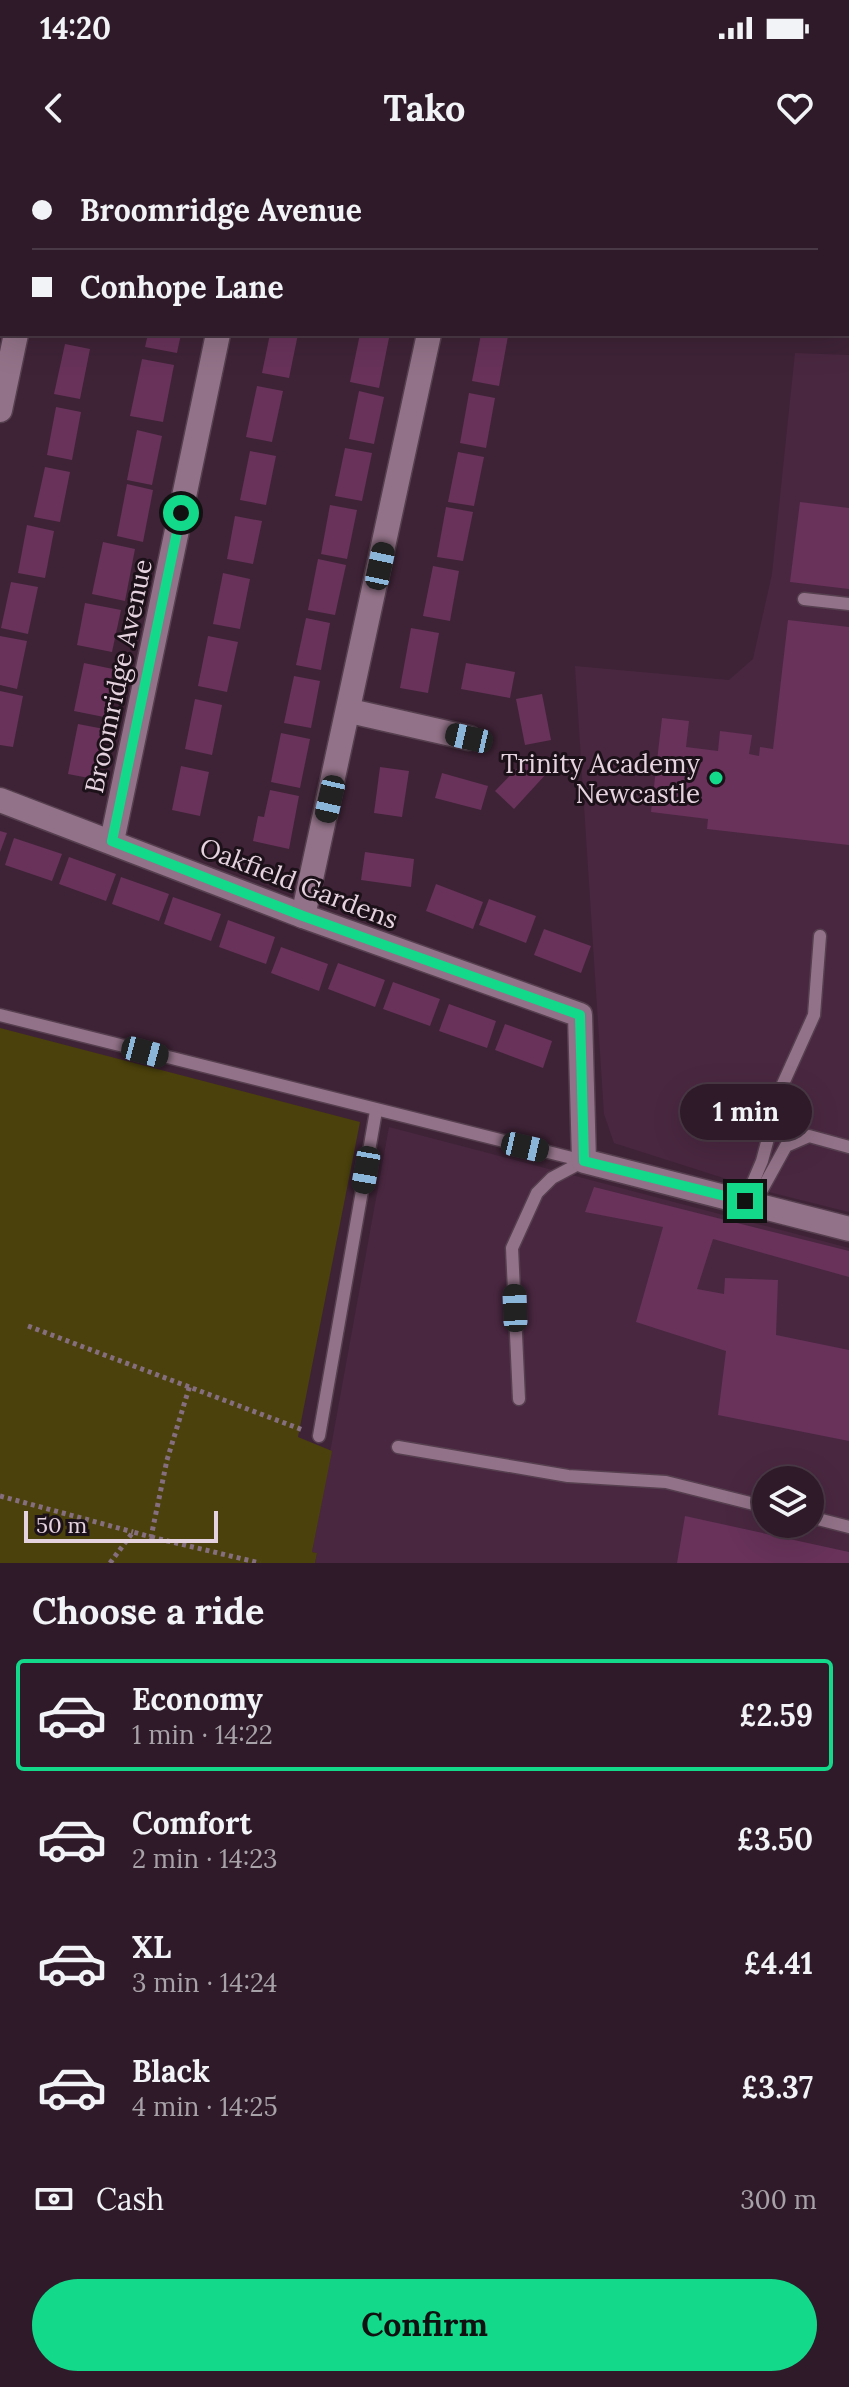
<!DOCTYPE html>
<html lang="en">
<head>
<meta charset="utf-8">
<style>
  :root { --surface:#2e1a28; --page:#362330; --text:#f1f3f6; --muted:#a7a1a8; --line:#493845; --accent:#13d98a }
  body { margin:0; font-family:Lora,serif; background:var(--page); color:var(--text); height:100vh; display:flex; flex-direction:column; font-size:30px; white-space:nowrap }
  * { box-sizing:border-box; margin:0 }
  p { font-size:26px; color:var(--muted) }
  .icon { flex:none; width:44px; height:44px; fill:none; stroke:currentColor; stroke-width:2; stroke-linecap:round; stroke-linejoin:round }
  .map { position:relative; height:1403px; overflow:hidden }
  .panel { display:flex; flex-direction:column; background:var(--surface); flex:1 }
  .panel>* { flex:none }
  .guide { position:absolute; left:0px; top:0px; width:850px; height:176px; box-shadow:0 8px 32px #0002,0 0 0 2px var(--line); display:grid; align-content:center; height:176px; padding:0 32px; background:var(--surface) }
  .tools { position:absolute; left:752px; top:1306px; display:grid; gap:16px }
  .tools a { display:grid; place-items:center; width:72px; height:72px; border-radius:50%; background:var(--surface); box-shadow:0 8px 32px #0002,0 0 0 2px var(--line); font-size:40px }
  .scale { position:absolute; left:24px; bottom:20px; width:194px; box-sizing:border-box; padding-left:8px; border:4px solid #e5d3df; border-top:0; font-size:22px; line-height:28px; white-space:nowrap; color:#e5d3df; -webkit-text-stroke:6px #1d1119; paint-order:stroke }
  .end { position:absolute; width:36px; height:36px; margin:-18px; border:10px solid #13d98a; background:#111; box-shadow:0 0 0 4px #111 }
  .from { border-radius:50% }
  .bubble { position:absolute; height:56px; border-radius:28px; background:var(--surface); box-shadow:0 8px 32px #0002,0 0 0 2px var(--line); font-size:26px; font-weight:800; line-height:56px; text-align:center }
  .car { position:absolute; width:24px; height:48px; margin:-24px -12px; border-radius:10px; box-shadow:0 0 6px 2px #0007; background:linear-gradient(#222 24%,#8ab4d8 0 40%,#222 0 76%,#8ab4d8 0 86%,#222 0) }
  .guide b { display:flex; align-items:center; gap:28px; height:76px; font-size:30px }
  .guide b+b { border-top:2px solid var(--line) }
  .guide i { width:20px; height:20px; background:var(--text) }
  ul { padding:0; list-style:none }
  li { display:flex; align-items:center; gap:24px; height:112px; margin:0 16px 12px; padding:0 16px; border:4px solid transparent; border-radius:8px }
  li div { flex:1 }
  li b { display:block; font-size:30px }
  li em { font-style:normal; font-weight:800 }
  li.current { border-color:var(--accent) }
  li>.icon { width:72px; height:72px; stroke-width:1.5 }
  h2 { padding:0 32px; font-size:36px; line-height:96px }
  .pay { display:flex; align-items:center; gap:20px; height:88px; padding:0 32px; font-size:30px }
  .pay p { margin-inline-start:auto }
  .primary-button { display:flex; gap:16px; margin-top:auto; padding:16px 32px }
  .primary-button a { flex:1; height:92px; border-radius:48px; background:var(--accent); color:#111; font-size:32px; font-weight:800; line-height:92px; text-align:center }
  .status { display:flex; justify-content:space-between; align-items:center; height:56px; padding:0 40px; background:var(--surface); direction:ltr }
  .status svg { height:22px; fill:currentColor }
  header { display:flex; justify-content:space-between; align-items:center; height:104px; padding:0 32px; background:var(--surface); font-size:36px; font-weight:800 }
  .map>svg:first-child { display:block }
  .built { fill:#492740; fill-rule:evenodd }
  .green { fill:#4b410c }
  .building { fill:#68325a }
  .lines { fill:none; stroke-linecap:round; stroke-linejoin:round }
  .lane-casing { stroke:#563f4f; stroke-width:15 }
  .street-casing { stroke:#563f4f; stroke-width:27 }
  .path { stroke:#856e7e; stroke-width:5; stroke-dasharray:4 4; stroke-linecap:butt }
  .lane { stroke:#927288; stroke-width:12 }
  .street { stroke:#927288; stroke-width:24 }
  .route { stroke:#13d98a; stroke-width:10 }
  .poi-dot { fill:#13d98a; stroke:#1d1119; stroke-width:3 }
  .labels { text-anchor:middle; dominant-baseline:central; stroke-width:6; stroke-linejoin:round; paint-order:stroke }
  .street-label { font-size:26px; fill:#e5d3df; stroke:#1d1119 }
  .poi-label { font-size:26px; fill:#e5d3df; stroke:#1d1119; text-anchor:end }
</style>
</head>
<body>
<div class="status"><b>14:20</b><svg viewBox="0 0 49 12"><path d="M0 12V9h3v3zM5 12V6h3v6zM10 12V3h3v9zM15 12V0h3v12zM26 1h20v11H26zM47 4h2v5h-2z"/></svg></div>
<header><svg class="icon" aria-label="back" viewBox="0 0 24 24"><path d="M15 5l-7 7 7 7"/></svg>Tako<svg class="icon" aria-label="heart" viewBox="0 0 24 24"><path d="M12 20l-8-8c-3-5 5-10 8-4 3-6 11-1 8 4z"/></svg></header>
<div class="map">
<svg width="849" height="1403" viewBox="0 0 849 1403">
  <rect width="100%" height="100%" fill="#3e2336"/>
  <g class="built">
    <path d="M795,193L849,195V1052L761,1030L614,983L604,954L575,506L729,520L753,499L772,414Z"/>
    <path d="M389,967L849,1088V1403H315L317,1393L312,1392ZM766,1320H810V1364H766Z"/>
  </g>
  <path class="green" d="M0,868L360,962L298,1277L332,1291L312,1392L317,1393L315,1403H0Z"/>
  <g class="building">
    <path d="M148,174H181L177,193L145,187Z"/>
    <path d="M270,174H298L289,218L262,213Z"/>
    <path d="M360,174L389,178L379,228L350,222Z"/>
    <path d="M481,174L508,176L499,226L472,221Z"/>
    <path d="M65,184L90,189L80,239L54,234Z"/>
    <path d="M142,199L174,205L163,262L130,256Z"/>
    <path d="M257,226L283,231L272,282L246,277Z"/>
    <path d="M359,231L384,237L374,284L349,279Z"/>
    <path d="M469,233L495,238L486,288L460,283Z"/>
    <path d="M56,247L81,252L72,300L47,295Z"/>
    <path d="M137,270L162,276L152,325L127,320Z"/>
    <path d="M345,288L372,293L362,341L335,336Z"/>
    <path d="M250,291L276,296L266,345L240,340Z"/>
    <path d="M458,292L484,297L474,346L448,342Z"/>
    <path d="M45,307L70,312L60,362L34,357Z"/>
    <path d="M127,324L153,330L143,382L117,376Z"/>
    <path d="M800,342L849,348V429L790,422Z"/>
    <path d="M330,345L357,350L347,399L321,394Z"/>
    <path d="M446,347L473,352L463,401L437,397Z"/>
    <path d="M235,356L262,361L253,404L227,399Z"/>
    <path d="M27,365L54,371L45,418L18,413Z"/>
    <path d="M103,382L135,389L125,441L92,434Z"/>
    <path d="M318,399L346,405L335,455L308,450Z"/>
    <path d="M433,406L459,411L450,461L423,456Z"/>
    <path d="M223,413L250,419L240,469L213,464Z"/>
    <path d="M11,422L38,427L28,474L1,468Z"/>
    <path d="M85,443L121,450L112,492L77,485Z"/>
    <path d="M306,458L330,463L321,510L296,505Z"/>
    <path d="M788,460L849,467V685L707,669L708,659L651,652L662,558L689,561L686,587L718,591L720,571L752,575L749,594L759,596L760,587L773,589Z"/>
    <path d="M411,468L439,473L428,533L400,528Z"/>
    <path d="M0,476L27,481L17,529L0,525Z"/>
    <path d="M208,476L238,482L227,532L198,526Z"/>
    <path d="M84,503L113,509L104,557L74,551Z"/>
    <path d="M466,503L515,512L510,538L461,529Z"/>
    <path d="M294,516L320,521L311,568L284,563Z"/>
    <path d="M0,531L23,536L13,587L0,585Z"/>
    <path d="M542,534L551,580L525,585L516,539Z"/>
    <path d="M195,539L222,545L212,595L185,589Z"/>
    <path d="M78,564L104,569L94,619L68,614Z"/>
    <path d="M281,573L310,579L300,628L271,622Z"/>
    <path d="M529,596L547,613L514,649L495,631Z"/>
    <path d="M181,606L209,612L200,656L172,650Z"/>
    <path d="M380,607L409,611L402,657L374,653Z"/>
    <path d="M442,613L488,626L481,650L435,638Z"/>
    <path d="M270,630L299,636L289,689L253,681L258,656L264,657Z"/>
    <path d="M0,671L7,673L0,692Z"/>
    <path d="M14,678L62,694L52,721L5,705Z"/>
    <path d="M365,692L414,699L411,727L361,720Z"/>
    <path d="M69,697L116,714L106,741L59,724Z"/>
    <path d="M121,717L169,734L159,761L112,744Z"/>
    <path d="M436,724L483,742L473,769L426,751Z"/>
    <path d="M173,737L221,754L211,781L164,764Z"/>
    <path d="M489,739L536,756L526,783L479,765Z"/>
    <path d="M228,760L275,777L266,804L219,787Z"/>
    <path d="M544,769L591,786L581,813L534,795Z"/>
    <path d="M281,787L328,804L319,831L271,813Z"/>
    <path d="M338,803L385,820L375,847L328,829Z"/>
    <path d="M393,822L440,839L430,866L383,849Z"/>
    <path d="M449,844L496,861L487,888L439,871Z"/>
    <path d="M505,864L552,881L543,908L495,890Z"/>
    <path d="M594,1027L849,1091V1117L713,1079L697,1129L724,1134L725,1118L778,1120L776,1175L849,1190V1281L718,1255L726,1191L636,1162L663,1067L585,1052Z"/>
    <path d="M685,1356L849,1392V1403H677Z"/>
  </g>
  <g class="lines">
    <g class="lane-casing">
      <g id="lane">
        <path d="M804,439L849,444"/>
        <path d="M0,855L584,1001"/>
        <path d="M745,1041L762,1001L782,926L814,855L820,776"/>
        <path d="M754,1044L786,986L809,976L849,987"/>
        <path d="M519,1239L512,1088L537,1033L552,1018L584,1001"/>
        <path d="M319,1276L376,951"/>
        <path d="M398,1287L568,1316L666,1322L766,1347"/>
        <path d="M810,1357L849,1367"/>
      </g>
    </g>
    <g class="street-casing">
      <g id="street">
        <path d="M52,2L53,0"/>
        <path d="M254,2L255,0"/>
        <path d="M466,2V0"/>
        <path d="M848,67H849"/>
        <path d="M0,250L16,174"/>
        <path d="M350,551L469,578"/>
        <path d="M0,640L303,756L580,855L584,1001L849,1069"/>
        <path d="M112,681L218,174"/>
        <path d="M303,756L429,174"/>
      </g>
    </g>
    <g class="path">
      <path d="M28,1166L303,1270"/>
      <path d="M0,1336L133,1372"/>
      <path d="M151,1377L260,1403"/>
      <path d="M110,1403L133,1372L151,1377L167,1300L190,1225"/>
    </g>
    <use href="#lane" class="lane"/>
    <use href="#street" class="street"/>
  </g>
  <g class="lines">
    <path class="route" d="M181,353L112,681L303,756L580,855L584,1001L745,1041"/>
  </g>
  <circle class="poi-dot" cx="716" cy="618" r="8"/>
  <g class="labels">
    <g class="street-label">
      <text transform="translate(118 516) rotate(-78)">Broomridge Avenue</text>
      <text transform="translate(299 723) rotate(21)">Oakfield Gardens</text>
    </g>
    <g class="poi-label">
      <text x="700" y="603">Trinity Academy<tspan x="700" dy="30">Newcastle</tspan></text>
    </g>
  </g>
</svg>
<div class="tools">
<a><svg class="icon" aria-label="layers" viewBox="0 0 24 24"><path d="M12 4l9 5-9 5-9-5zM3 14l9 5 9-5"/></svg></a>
</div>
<div class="scale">50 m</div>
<i class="end from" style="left:181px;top:353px"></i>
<i class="end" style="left:745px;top:1041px"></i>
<div class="bubble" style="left:680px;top:924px;width:132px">1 min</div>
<i class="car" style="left:380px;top:406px;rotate:12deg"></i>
<i class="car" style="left:469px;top:578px;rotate:283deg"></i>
<i class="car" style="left:330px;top:639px;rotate:193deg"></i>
<i class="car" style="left:145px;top:892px;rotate:105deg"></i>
<i class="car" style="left:525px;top:987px;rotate:103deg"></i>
<i class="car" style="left:366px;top:1010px;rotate:190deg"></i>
<i class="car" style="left:515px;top:1148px;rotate:358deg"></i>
<div class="guide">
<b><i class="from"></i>Broomridge Avenue</b>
<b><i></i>Conhope Lane</b>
</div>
</div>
<section class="panel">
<h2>Choose a ride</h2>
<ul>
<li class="current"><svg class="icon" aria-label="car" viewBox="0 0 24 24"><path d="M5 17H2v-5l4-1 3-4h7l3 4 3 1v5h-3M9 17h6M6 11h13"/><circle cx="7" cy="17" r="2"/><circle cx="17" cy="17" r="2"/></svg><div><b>Economy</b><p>1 min · 14:22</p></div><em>£2.59</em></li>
<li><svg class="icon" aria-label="car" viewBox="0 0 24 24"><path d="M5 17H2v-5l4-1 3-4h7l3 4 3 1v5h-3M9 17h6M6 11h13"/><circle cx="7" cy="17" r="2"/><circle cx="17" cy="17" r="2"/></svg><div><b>Comfort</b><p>2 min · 14:23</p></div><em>£3.50</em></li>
<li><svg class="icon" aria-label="car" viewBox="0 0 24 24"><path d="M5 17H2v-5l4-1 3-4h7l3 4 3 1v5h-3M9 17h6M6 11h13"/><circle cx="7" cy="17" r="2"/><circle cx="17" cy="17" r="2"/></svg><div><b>XL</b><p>3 min · 14:24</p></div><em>£4.41</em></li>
<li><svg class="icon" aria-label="car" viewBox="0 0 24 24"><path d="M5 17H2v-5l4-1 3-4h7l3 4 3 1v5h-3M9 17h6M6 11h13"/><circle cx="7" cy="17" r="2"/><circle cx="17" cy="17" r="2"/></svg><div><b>Black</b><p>4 min · 14:25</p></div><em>£3.37</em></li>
</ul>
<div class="pay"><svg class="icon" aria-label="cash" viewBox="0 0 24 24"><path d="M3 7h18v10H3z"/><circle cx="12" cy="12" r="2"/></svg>Cash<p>300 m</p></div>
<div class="primary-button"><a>Confirm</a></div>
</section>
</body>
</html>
